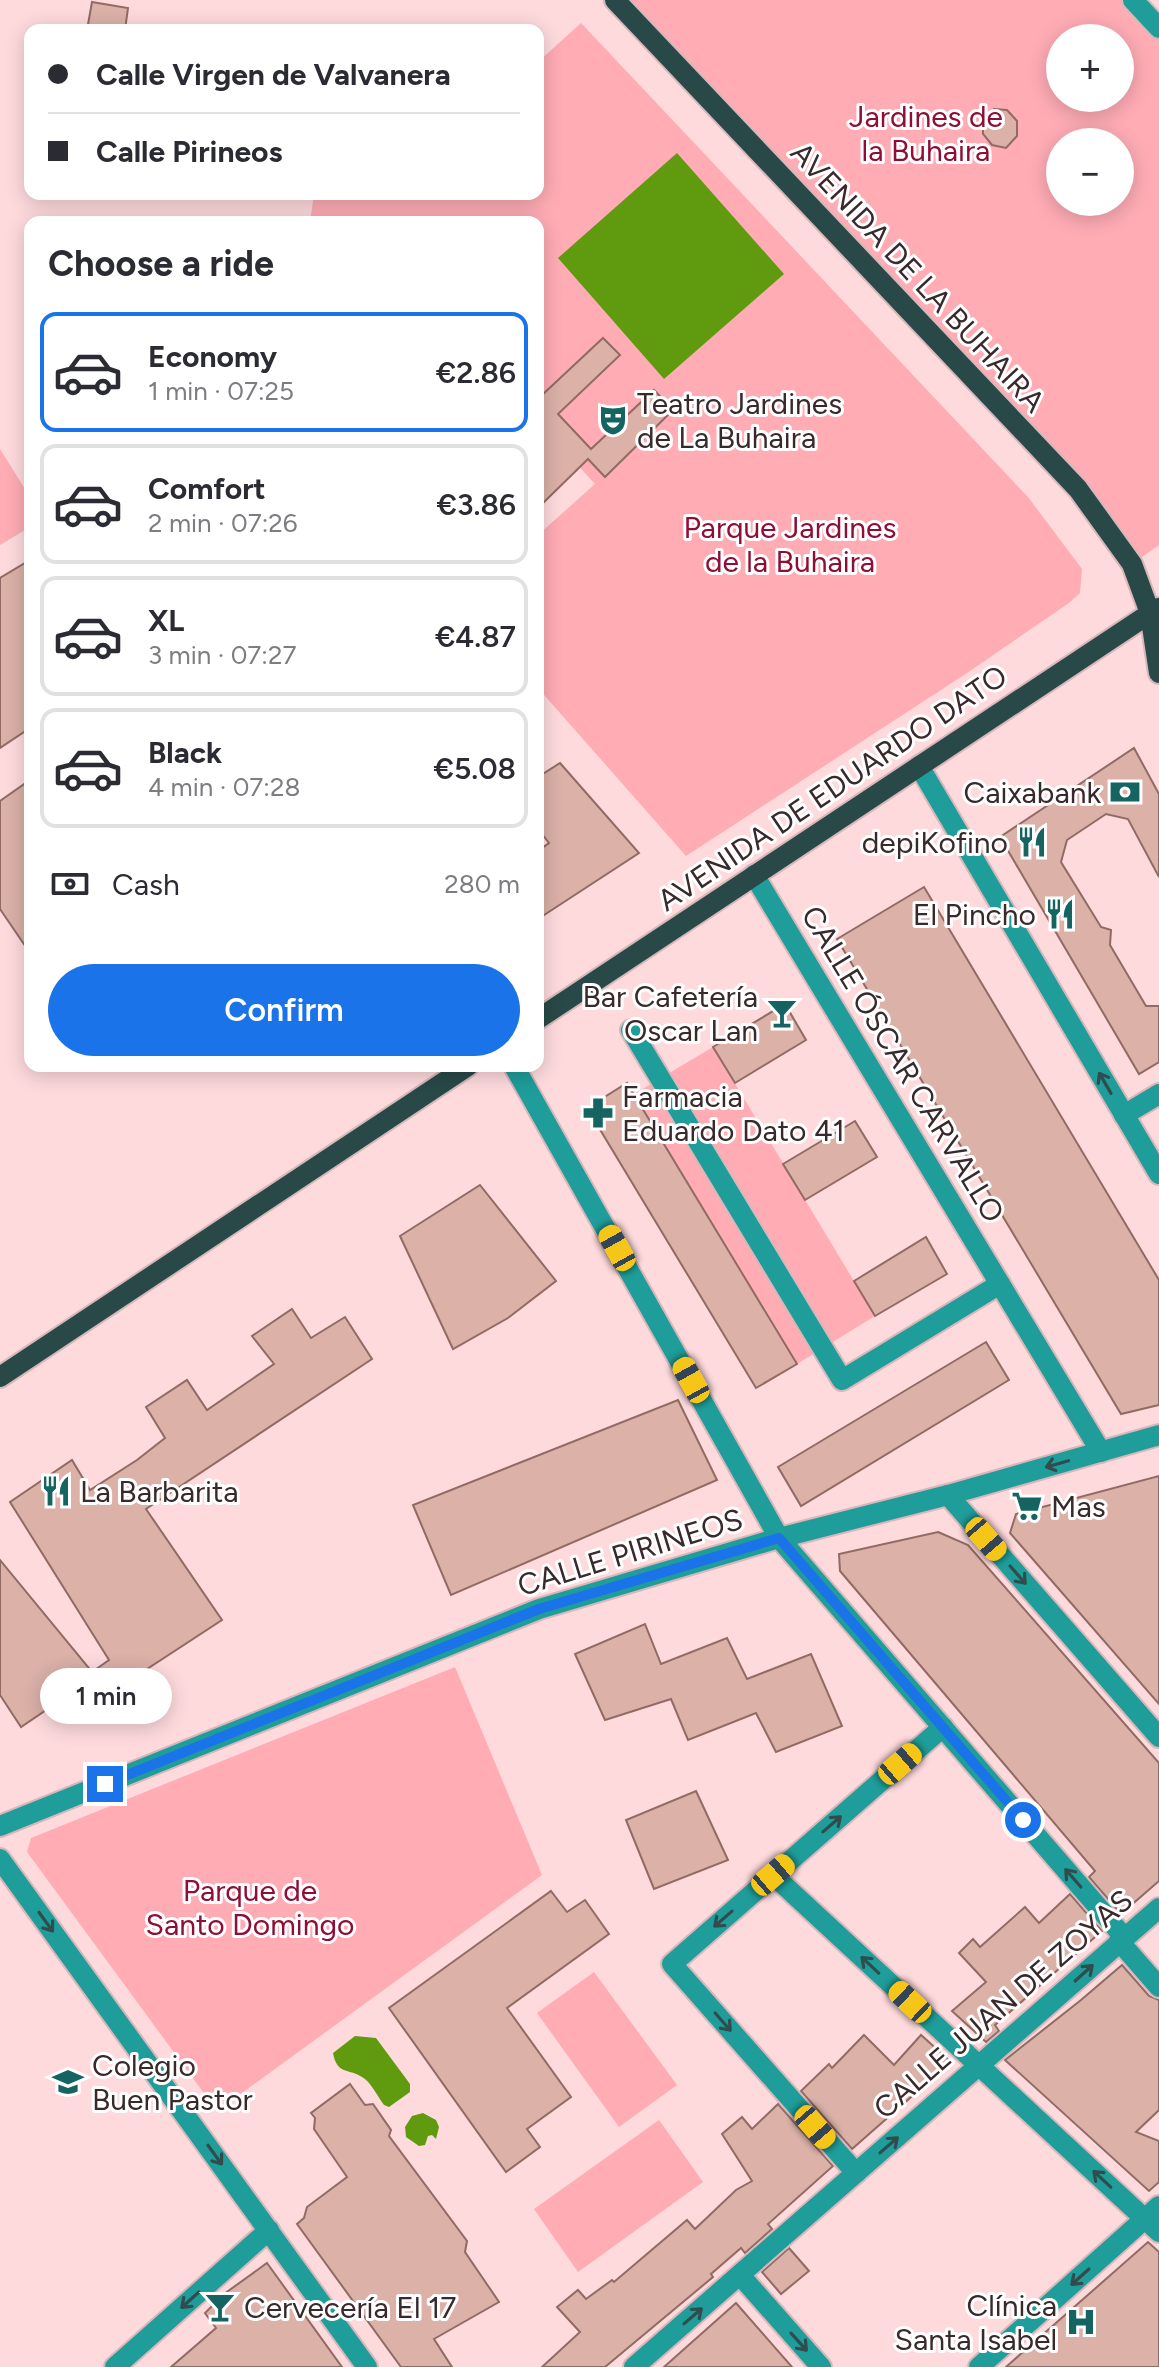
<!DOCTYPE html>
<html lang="en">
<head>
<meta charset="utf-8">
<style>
  :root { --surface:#fff; --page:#f7f7f7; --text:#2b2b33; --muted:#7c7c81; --line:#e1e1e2; --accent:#1a73e8 }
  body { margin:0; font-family:Figtree,sans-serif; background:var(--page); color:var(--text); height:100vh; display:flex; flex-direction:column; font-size:30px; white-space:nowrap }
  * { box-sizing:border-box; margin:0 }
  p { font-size:26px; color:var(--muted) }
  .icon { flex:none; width:44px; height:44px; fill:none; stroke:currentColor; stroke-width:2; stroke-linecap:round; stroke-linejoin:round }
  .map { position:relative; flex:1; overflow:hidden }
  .panel { position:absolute; left:24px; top:216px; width:520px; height:856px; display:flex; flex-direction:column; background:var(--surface); border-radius:16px; box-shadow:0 4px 20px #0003 }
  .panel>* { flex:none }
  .banner { position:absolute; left:24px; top:24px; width:520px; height:176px; border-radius:16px; box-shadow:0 4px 20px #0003; display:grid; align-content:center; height:176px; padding:0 24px; background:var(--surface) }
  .controls { position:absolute; left:1046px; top:24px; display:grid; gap:16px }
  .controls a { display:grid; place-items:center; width:88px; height:88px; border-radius:50%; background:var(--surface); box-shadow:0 4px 20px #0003; font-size:40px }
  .end { position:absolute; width:36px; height:36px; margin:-18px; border:10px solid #1a73e8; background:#fff; box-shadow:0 0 0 4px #fff }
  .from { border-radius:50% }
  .bubble { position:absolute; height:56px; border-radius:28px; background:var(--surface); box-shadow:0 4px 20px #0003; font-size:26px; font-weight:600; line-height:56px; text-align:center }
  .car { position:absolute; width:24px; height:48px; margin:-24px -12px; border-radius:10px; box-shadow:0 0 6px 2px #0007; background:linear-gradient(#f5c518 24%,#345 0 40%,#f5c518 0 76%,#345 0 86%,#f5c518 0) }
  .banner b { display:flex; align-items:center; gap:28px; height:76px; font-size:30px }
  .banner b+b { border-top:2px solid var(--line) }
  .banner i { width:20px; height:20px; background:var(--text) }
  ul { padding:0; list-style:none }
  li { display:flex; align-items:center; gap:24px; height:120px; margin:0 16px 12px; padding:0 8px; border:4px solid var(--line); border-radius:16px }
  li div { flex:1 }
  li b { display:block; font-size:30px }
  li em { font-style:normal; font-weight:600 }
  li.current { border-color:var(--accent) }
  li>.icon { width:72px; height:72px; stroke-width:1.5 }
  h2 { padding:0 24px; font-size:36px; line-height:96px }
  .pay { display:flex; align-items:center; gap:20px; height:88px; padding:0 24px; font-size:30px }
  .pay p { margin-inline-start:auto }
  .primary-button { display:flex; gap:16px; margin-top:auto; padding:16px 24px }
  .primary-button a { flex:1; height:92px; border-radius:48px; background:var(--accent); color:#fff; font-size:32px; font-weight:600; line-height:92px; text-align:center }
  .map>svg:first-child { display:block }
  .green { fill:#ffacb5; fill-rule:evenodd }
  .water { fill:#5f9a0f }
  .building { fill:#dbb1a8; stroke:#916b63; stroke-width:2 }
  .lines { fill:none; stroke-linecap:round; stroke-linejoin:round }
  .minor-casing { stroke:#d7b7b9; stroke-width:24 }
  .major-casing { stroke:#d7b7b9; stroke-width:24 }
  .minor { stroke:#1e9d9a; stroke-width:20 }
  .major { stroke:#284947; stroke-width:20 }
  .oneway { stroke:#314c4c }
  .route { stroke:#1a73e8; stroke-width:10 }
  .labels { text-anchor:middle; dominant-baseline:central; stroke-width:6; stroke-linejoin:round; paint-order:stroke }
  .park-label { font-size:30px; fill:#8e0e35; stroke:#fff }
  .street-label { font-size:30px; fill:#39292a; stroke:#fff }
  .poi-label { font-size:30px; fill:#39292a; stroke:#fff; text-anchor:start }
</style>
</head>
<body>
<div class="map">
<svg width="1159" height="2367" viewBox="0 0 1159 2367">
  <rect width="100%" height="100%" fill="#fedadd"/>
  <g class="green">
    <path d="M615,0H1131L1159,30V545L1132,564L1078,489ZM1060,38H1120V98H1060ZM1060,142H1120V202H1060Z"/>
    <path d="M581,23L1028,497L1082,569L1080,593L1069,603L967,673L686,856L538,688V535L595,484L538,422V222H310L314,194H538V62Z"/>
    <path d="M0,449L30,497V527L0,545Z"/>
    <path d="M713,1047L875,1316L797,1364L634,1094Z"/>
    <path d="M455,1667L542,1875L217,2111L27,1852L31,1838Z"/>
    <path d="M594,1972L677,2085L619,2127L537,2013Z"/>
    <path d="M659,2120L703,2182L578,2272L534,2209Z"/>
  </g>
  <g class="water">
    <path d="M677,153L784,274L664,379L558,258Z"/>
    <path d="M355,2036L376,2038L410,2084V2092L389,2107L384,2105C378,2097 371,2082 362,2077C348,2068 337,2075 333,2053Z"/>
    <path d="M423,2113L436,2120L439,2127L436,2139L432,2135L428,2136L425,2145L419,2146L406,2137L405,2127L412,2116Z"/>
  </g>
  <g class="building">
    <path d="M92,2L128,8L125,30H87Z"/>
    <path d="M994,109L1007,110L1017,121V136L1006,148L992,145L983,134V120Z"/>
    <path d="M603,338L620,355L558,414L591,449L654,390L673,410L605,477L588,459L538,508V392L541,396Z"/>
    <path d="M30,560V728L0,748V578Z"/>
    <path d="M1134,748L1159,794V877L1128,819L1106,814L1067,840L1061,862L1101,927L1111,930L1110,945L1146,1006H1159V1062L1139,1074L1000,837Z"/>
    <path d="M560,763L639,853L538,919V851L549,843L538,829V777Z"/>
    <path d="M30,780V953L0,909V801Z"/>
    <path d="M924,887L1159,1280V1405L1121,1414L837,939Z"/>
    <path d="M785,1004L806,1040L735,1083L713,1047Z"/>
    <path d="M627,1083L797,1364L756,1388L587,1108Z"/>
    <path d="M855,1121L877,1157L805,1200L783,1164Z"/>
    <path d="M480,1185L556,1281L508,1318L453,1349L400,1236Z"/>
    <path d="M926,1237L947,1274L875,1316L854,1281Z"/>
    <path d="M292,1309L311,1338L345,1317L372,1359L146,1509L222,1620L72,1718L61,1700L21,1727L0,1695V1560L92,1672L109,1660L10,1502L72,1460L90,1490L137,1460L165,1438L146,1407L187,1380L207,1410L274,1364L252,1336Z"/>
    <path d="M986,1342L1009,1380L801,1506L778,1467Z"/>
    <path d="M678,1400L717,1480L451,1595L413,1505Z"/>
    <path d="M1159,1476V1704L1010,1533L1016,1514Z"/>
    <path d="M938,1532L968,1545L1159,1763V1881L1121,1914L1089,1877L1095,1871L840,1571L839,1554Z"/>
    <path d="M645,1624L661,1664L727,1638L747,1679L811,1654L842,1726L776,1752L756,1713L688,1740L671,1699L605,1720L575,1654Z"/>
    <path d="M696,1791L728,1860L654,1889L626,1820Z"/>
    <path d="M551,1891L567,1912L585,1900L609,1934L507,2008L571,2097L527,2129L540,2147L506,2172L389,2008Z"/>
    <path d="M1070,1894L1102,1931L995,2025L999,2031L986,2042L952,2011L986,1982L959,1953L973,1939L980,1947L1025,1907L1039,1923Z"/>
    <path d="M1122,1965L1149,1996L1159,2000V2110L1136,2132L1159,2141V2182L1149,2191L1005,2060L1081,2000Z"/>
    <path d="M864,2035L894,2065L921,2035L951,2062L852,2149L801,2091L829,2064L832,2068Z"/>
    <path d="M350,2084L365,2105L373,2104L391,2130L389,2136L467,2241L465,2252L499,2302L434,2339L452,2367H401L297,2224L304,2218L307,2207L347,2177L314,2129L315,2118L311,2113Z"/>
    <path d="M778,2104L833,2166L768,2224L772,2229L745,2253L741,2248L711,2274L713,2277L605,2367H542L580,2332L557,2307L578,2290L586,2299L612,2280L614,2282L687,2220L695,2229L736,2190L752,2181L722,2134L742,2117L752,2129Z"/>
    <path d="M1148,2242L1159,2252V2367H1006Z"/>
    <path d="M789,2248L809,2271L781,2294L762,2272Z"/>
    <path d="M267,2263L342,2367H171L216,2328L205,2313L224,2294Z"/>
    <path d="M736,2303L792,2367H664Z"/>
  </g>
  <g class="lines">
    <g class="minor-casing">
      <g id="minor">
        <path d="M1133,0L1159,28"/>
        <path d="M919,766L1159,1174"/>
        <path d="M754,875L1101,1452"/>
        <path d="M631,1030L842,1380L1000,1284"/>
        <path d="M514,1066L779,1538L1124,1937"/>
        <path d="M1124,1115L1159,1094"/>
        <path d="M948,1495L1159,1737"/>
        <path d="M0,1826L539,1609L779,1538L948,1495L1159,1435"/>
        <path d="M0,1859L367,2367"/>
        <path d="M773,1875L1159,2232"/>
        <path d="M1119,1941L1159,1987"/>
        <path d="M856,2173L672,1964L943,1727"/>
        <path d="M740,2275L821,2367"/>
        <path d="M115,2367L269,2230"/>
        <path d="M634,2367L1159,1908"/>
        <path d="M979,2367L1159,2206"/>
      </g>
    </g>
    <g class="major-casing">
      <g id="major">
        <path d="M615,0L1078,489L1132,564L1150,613L1159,673"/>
        <path d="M538,1019L1158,608"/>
        <path d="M0,1377L468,1066"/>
      </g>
    </g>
    <use href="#minor" class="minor"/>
    <use href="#major" class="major"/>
  </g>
  <defs><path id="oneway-shaft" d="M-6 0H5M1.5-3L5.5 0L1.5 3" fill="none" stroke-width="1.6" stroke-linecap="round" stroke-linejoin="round" transform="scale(2)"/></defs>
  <g class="oneway">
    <use href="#oneway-shaft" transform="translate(1105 1083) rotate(-120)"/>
    <use href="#oneway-shaft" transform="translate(1057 1464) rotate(164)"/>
    <use href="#oneway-shaft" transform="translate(1018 1575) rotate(49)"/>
    <use href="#oneway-shaft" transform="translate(832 1824) rotate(-41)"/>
    <use href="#oneway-shaft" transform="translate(1073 1878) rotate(-131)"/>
    <use href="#oneway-shaft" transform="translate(723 1919) rotate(139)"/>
    <use href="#oneway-shaft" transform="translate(46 1922) rotate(54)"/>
    <use href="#oneway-shaft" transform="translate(870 1965) rotate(-137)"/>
    <use href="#oneway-shaft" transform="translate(1084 1973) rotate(-42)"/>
    <use href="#oneway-shaft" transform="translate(723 2022) rotate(49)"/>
    <use href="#oneway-shaft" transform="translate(889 2145) rotate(-41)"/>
    <use href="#oneway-shaft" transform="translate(215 2155) rotate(54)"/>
    <use href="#oneway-shaft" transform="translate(1102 2179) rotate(-137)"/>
    <use href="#oneway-shaft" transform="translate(1080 2277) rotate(138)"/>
    <use href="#oneway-shaft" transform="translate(190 2300) rotate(138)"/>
    <use href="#oneway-shaft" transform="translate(693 2316) rotate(-41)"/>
    <use href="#oneway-shaft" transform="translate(799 2342) rotate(48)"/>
  </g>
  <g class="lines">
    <path class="route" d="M105,1784L539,1609L779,1538L1023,1820"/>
  </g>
  <defs>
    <g id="theatre-bare" transform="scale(2.4)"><path d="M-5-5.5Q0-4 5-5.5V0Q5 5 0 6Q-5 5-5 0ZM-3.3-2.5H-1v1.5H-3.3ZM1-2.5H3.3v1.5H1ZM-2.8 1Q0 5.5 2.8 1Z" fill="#156462" stroke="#fff" stroke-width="2.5" paint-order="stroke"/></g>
    <g id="bank-bare" transform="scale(2.4)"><path d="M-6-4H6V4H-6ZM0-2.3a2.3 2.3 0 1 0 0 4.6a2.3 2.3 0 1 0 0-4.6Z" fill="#156462" stroke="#fff" stroke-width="2.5" paint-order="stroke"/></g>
    <g id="restaurant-bare" transform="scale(2.4)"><path d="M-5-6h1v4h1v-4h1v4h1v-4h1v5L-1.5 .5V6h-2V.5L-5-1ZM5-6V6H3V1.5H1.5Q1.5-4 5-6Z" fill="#156462" stroke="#fff" stroke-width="2.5" paint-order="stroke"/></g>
    <g id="bar-bare" transform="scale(2.4)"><path d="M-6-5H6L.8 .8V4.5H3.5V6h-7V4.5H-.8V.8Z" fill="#156462" stroke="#fff" stroke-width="2.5" paint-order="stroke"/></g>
    <g id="pharmacy-bare" transform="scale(2.4)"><path d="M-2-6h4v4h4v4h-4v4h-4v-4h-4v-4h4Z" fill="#156462" stroke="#fff" stroke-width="2.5" paint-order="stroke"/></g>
    <g id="supermarket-bare" transform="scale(2.4)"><path d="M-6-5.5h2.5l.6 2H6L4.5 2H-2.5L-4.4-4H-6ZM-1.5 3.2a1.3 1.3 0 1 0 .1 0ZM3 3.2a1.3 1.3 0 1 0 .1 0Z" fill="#156462" stroke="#fff" stroke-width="2.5" paint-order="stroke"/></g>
    <g id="school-bare" transform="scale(2.4)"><path d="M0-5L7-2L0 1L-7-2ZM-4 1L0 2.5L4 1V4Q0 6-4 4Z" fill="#156462" stroke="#fff" stroke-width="2.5" paint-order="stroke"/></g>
    <g id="hospital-bare" transform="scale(2.4)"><path d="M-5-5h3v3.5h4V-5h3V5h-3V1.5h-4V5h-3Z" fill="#156462" stroke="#fff" stroke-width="2.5" paint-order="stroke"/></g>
  </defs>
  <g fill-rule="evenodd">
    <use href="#theatre-bare" x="613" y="420"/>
    <use href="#bank-bare" x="1125" y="792"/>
    <use href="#restaurant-bare" x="1032" y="842"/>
    <use href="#restaurant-bare" x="1060" y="914"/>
    <use href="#bar-bare" x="782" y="1013"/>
    <use href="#pharmacy-bare" x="598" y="1113"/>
    <use href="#restaurant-bare" x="56" y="1491"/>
    <use href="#supermarket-bare" x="1027" y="1506"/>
    <use href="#school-bare" x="68" y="2082"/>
    <use href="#bar-bare" x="220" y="2307"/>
    <use href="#hospital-bare" x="1081" y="2322"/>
  </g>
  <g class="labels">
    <g class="park-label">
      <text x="926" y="116">Jardines de<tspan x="926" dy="34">la Buhaira</tspan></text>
      <text x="790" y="527">Parque Jardines<tspan x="790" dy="34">de la Buhaira</tspan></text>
      <text x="250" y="1890">Parque de<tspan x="250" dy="34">Santo Domingo</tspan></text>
    </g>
    <g class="street-label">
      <text transform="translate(918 277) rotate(47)">AVENIDA DE LA BUHAIRA</text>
      <text transform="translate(832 788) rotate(-34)">AVENIDA DE EDUARDO DATO</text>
      <text transform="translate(903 1064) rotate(59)">CALLE ÓSCAR CARVALLO</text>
      <text transform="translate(630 1552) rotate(-17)">CALLE PIRINEOS</text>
      <text transform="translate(1003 2004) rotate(-41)">CALLE JUAN DE ZOYAS</text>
    </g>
    <g class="poi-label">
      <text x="637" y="403">Teatro Jardines<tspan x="637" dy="34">de La Buhaira</tspan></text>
      <text x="1101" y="792" text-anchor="end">Caixabank</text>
      <text x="1008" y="842" text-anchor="end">depiKofino</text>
      <text x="1036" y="914" text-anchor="end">El Pincho</text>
      <text x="758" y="996" text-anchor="end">Bar Cafetería<tspan x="758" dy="34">Oscar Lan</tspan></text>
      <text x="622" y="1096">Farmacia<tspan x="622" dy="34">Eduardo Dato 41</tspan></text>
      <text x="80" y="1491">La Barbarita</text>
      <text x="1051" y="1506">Mas</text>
      <text x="92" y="2065">Colegio<tspan x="92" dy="34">Buen Pastor</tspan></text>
      <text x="1057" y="2305" text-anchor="end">Clínica<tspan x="1057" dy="34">Santa Isabel</tspan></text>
      <text x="244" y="2307">Cervecería El 17</text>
    </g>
  </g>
</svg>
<div class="controls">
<a>+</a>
<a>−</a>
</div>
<i class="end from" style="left:1023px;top:1820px"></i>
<i class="end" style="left:105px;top:1784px"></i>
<div class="bubble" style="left:40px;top:1668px;width:132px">1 min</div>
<i class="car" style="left:617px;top:1248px;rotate:331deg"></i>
<i class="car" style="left:691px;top:1380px;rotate:331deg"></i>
<i class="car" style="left:986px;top:1539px;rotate:139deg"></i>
<i class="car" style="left:900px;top:1764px;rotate:49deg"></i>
<i class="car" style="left:773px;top:1875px;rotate:49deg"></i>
<i class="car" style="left:910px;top:2002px;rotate:313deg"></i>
<i class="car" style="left:815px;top:2127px;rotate:139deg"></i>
<div class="banner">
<b><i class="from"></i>Calle Virgen de Valvanera</b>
<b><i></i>Calle Pirineos</b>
</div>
<section class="panel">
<h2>Choose a ride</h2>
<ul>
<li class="current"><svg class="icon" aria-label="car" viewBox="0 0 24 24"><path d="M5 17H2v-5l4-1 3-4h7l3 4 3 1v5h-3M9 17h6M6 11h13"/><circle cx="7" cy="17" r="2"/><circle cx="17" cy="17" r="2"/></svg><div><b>Economy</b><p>1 min · 07:25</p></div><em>€2.86</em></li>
<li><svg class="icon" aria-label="car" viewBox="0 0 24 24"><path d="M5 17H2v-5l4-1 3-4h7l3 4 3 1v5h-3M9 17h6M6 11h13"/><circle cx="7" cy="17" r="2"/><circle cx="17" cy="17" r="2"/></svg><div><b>Comfort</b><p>2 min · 07:26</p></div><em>€3.86</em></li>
<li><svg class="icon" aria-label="car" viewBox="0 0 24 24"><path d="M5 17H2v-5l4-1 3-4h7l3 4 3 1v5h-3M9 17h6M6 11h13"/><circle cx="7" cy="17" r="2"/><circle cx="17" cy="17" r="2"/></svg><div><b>XL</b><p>3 min · 07:27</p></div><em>€4.87</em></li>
<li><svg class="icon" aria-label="car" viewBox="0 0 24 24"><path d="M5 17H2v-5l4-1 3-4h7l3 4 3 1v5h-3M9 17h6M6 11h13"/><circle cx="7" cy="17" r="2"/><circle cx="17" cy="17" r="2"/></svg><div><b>Black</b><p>4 min · 07:28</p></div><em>€5.08</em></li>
</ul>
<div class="pay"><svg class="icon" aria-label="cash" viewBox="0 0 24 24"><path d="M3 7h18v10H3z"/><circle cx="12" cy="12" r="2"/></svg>Cash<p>280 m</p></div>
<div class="primary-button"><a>Confirm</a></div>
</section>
</div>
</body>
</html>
